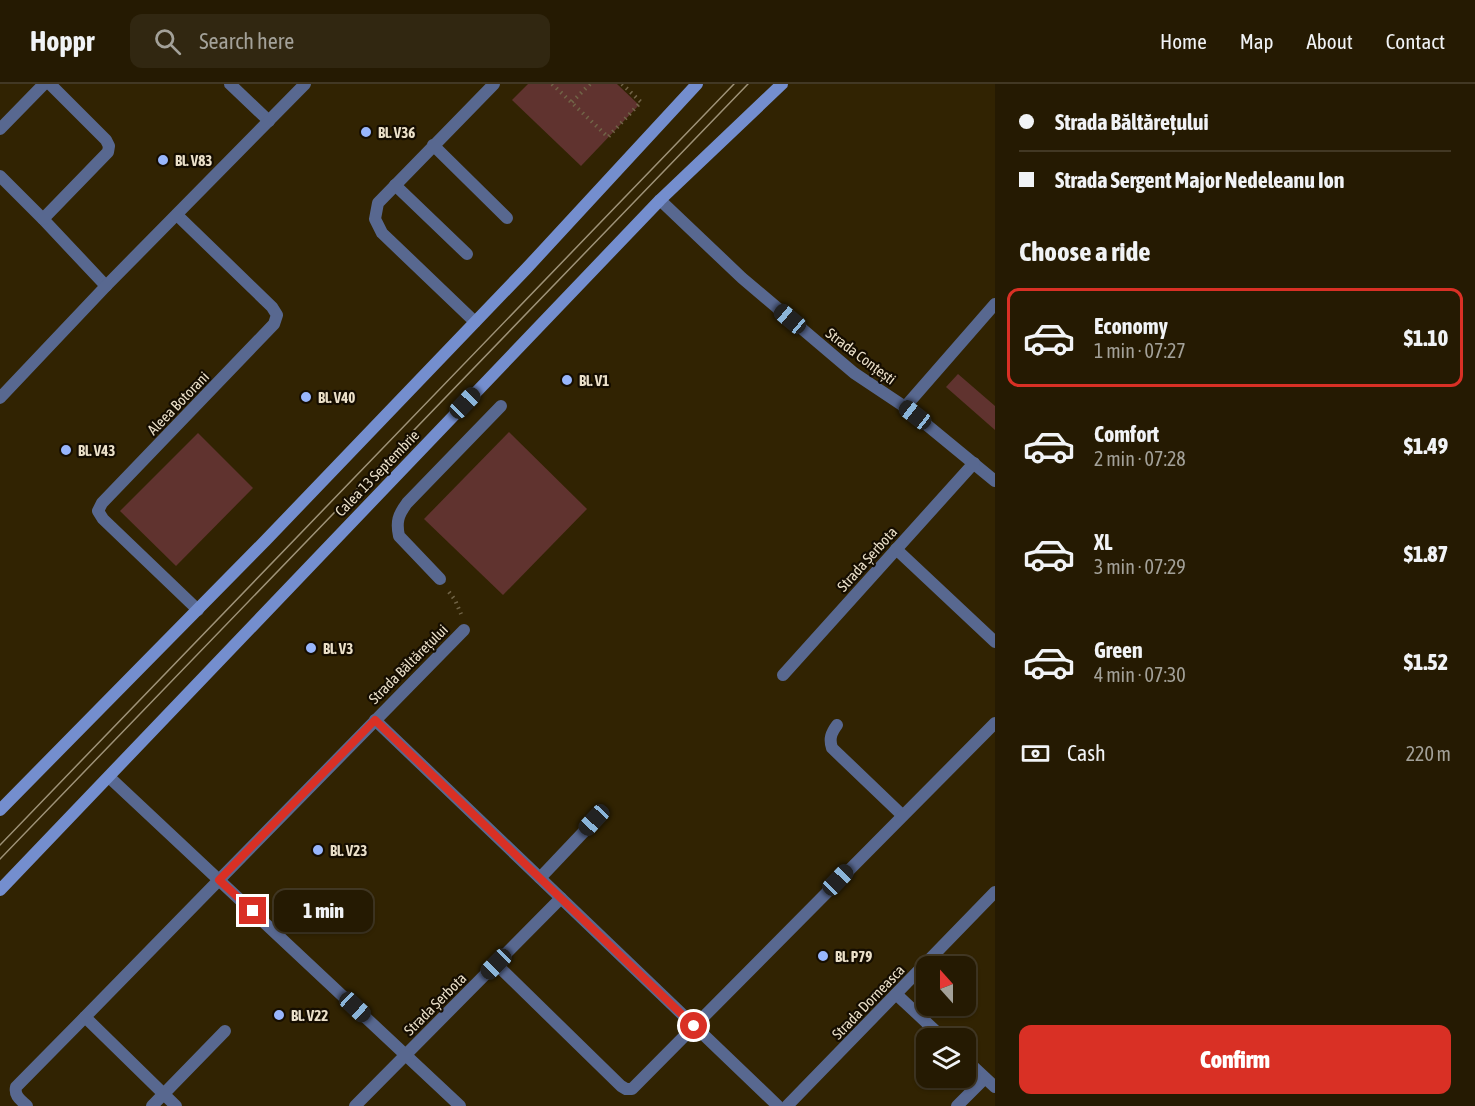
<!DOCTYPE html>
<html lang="en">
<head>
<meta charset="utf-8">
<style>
  :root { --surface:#251a02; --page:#312711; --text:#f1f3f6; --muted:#a3a199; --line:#423824; --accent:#d93025 }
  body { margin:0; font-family:"Asap Condensed",sans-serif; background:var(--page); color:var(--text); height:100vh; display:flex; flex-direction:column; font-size:22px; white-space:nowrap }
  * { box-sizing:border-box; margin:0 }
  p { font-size:20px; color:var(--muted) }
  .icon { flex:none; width:33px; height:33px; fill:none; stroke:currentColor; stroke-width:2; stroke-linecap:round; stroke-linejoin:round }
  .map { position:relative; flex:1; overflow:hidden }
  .side { display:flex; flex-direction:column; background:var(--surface); width:480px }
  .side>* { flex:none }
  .top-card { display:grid; align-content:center; height:132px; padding:0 24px; background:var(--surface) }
  .needle { width:39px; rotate:339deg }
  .buttons { position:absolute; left:916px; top:872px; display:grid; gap:12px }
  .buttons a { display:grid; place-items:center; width:60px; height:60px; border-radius:12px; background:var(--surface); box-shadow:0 2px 4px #0004,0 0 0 2px var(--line); font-size:30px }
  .end { position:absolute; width:27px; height:27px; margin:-14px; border:8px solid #d93025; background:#fff; box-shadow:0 0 0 3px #fff }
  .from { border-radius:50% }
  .bubble { position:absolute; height:42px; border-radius:12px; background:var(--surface); box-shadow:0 2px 4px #0004,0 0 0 2px var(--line); font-size:20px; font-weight:800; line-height:42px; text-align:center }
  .car { position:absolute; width:18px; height:36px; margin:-18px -9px; border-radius:8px; box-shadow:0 0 4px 2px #0007; background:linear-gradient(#222 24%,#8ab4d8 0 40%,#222 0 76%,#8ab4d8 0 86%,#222 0) }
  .top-card b { display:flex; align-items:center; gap:21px; height:57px; font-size:22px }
  .top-card b+b { border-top:2px solid var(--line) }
  .top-card i { width:15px; height:15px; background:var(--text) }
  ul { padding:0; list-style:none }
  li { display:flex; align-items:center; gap:18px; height:99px; margin:0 12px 9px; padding:0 12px; border:3px solid transparent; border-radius:12px }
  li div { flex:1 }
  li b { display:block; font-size:22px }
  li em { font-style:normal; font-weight:800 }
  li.on { border-color:var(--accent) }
  li>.icon { width:54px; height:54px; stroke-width:1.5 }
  h2 { padding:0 24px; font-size:27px; line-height:72px }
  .pay { display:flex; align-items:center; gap:15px; height:66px; padding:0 24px; font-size:22px }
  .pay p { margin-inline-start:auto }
  .button { display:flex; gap:12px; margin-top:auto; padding:12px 24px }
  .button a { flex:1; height:69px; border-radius:12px; background:var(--accent); color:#fff; font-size:24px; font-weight:800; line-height:69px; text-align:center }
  header { display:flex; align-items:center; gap:36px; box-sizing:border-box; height:84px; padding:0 30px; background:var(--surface); border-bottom:2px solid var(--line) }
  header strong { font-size:28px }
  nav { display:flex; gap:33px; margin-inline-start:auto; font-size:21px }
  .search { width:420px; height:54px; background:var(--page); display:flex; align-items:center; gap:15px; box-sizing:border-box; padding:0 21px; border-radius:12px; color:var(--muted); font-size:22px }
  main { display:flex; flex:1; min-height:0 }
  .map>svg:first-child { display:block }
  .green { fill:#60332f }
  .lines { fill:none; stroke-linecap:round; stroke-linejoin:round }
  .path { stroke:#716447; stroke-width:4; stroke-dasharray:1.5 4.5; stroke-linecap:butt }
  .service { stroke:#586890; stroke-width:12 }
  .minor { stroke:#586890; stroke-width:12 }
  .secondary { stroke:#748ece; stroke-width:12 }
  .tram { stroke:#9e9277; stroke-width:1.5 }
  .route { stroke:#d93025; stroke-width:8 }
  .poi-dot { fill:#98b6fd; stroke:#150d00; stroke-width:2 }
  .labels { text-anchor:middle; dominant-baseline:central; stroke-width:4.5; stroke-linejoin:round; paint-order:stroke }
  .poi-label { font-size:15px; font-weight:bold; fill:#ebe0c9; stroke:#150d00; text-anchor:start }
  .street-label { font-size:15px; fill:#ebe0c9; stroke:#150d00 }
</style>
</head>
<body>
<header>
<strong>Hoppr</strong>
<div class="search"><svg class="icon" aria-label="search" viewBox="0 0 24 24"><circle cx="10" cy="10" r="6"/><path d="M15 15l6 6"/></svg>Search here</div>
<nav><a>Home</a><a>Map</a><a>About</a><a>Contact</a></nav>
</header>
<main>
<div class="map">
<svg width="995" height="1022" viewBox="0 0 995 1022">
  <rect width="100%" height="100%" fill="#312302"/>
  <g class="green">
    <path d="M528,0H617L639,21L581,82L512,16Z"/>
    <path d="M958,290L995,322V346L946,303Z"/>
    <path d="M509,348L587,425L503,511L424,435Z"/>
    <path d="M198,349L253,404L176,482L120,427Z"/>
  </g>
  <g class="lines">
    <g class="path">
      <path d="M552,0L608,53L641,18L622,0"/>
      <path d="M572,18L590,0"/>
      <path d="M449,508L455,516L461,530"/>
    </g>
    <g class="service">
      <path d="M433,61L507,134"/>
      <path d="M395,101L467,170"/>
      <path d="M440,495L399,452C396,438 398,431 407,419L501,322"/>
      <path d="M837,641C831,649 829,655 832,664L902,731"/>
      <path d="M540,794L594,737"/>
      <path d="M496,880L621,1002L626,1005H632L995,639"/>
      <path d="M896,910L943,954"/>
      <path d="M966,976L995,1003"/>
      <path d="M27,1022C21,1016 14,1012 16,1003L85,933"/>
      <path d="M152,1022L225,947"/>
      <path d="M176,1022L85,933L219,796"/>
      <path d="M957,1022L985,994"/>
    </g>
    <g class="minor">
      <path d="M230,0L269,37"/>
      <path d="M0,45L44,0"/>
      <path d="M0,92L43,135L106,202"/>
      <path d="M660,116L742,194L854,289L905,323L995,397"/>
      <path d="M177,131L272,223L277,231L274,240L102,419L98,427L103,435L198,526"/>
      <path d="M43,135L108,68L109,62L106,56L50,0"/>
      <path d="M475,238L382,149L375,135L378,119L494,0"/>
      <path d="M0,314L106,202L305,0"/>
      <path d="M905,323L995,220"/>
      <path d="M896,465L995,558"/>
      <path d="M783,591L974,379"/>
      <path d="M375,636L778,1022"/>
      <path d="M109,693L460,1022"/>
      <path d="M219,796L464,546"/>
      <path d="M355,1022L561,814"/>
      <path d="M787,1022L995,808"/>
    </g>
    <g class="secondary">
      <path d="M0,726L266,456L526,185L697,0"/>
      <path d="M0,806L660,116L782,0"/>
    </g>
    <g class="tram">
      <path d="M0,761L734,0"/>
      <path d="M0,775L748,0"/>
    </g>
  </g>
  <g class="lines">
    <path class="route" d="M253,827L219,796L375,636L694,942"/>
  </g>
  <g class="poi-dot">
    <circle cx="366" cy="48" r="6"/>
    <circle cx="163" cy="76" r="6"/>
    <circle cx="567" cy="296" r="6"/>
    <circle cx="306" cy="313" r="6"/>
    <circle cx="66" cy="366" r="6"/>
    <circle cx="311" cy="564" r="6"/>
    <circle cx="318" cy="766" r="6"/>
    <circle cx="823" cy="872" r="6"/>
    <circle cx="279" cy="931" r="6"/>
  </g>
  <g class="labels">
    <g class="poi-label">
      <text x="378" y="48">Bl. V36</text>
      <text x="175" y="76">Bl. V83</text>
      <text x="579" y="296">Bl. V1</text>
      <text x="318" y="313">Bl. V40</text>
      <text x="78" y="366">Bl. V43</text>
      <text x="323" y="564">Bl. V3</text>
      <text x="330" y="766">Bl. V23</text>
      <text x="835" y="872">Bl. P79</text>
      <text x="291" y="931">Bl. V22</text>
    </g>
    <g class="street-label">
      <text transform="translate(861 272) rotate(37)">Strada Conțești</text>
      <text transform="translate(178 319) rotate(-46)">Aleea Botorani</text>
      <text transform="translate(377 389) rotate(-46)">Calea 13 Septembrie</text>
      <text transform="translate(867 475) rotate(-48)">Strada Șerbota</text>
      <text transform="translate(408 580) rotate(-45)">Strada Băltărețului</text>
      <text transform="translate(868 918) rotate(-46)">Strada Dorneasca</text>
      <text transform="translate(435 920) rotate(-45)">Strada Șerbota</text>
    </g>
  </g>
</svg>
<div class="buttons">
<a><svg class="needle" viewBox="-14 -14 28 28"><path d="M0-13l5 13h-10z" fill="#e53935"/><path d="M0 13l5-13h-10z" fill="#a3a199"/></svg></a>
<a><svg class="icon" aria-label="layers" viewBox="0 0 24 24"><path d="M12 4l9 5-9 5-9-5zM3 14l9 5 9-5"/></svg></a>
</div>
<i class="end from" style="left:694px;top:942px"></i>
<i class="end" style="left:253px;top:827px"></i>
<div class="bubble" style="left:274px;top:806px;width:99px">1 min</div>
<i class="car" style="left:790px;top:235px;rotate:310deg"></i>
<i class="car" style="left:465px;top:319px;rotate:44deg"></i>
<i class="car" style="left:915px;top:331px;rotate:308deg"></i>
<i class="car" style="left:594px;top:736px;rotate:223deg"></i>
<i class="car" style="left:838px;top:796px;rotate:44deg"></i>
<i class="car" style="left:496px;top:880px;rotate:225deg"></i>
<i class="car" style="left:355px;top:923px;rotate:133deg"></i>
</div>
<section class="side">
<div class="top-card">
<b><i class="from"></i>Strada Băltărețului</b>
<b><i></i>Strada Sergent Major Nedeleanu Ion</b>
</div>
<h2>Choose a ride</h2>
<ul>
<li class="on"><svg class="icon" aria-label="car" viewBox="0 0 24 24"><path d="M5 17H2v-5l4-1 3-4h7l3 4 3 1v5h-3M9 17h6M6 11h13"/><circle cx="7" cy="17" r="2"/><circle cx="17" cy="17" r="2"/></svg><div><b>Economy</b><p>1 min · 07:27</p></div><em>$1.10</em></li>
<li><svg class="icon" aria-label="car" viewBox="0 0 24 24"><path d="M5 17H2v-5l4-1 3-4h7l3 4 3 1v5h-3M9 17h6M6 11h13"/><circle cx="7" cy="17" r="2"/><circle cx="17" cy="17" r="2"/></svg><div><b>Comfort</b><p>2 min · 07:28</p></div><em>$1.49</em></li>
<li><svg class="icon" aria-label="car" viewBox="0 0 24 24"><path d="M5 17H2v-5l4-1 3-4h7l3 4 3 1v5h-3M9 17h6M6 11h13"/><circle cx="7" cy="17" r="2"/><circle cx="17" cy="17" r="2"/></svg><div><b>XL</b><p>3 min · 07:29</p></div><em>$1.87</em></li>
<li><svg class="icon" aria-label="car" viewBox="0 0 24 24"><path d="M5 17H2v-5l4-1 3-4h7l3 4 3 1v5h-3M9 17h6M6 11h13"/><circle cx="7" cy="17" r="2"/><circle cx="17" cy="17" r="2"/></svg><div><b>Green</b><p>4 min · 07:30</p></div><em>$1.52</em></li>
</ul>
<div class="pay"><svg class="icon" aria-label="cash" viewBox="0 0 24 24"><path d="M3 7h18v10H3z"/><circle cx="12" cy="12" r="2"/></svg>Cash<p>220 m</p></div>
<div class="button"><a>Confirm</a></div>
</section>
</main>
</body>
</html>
